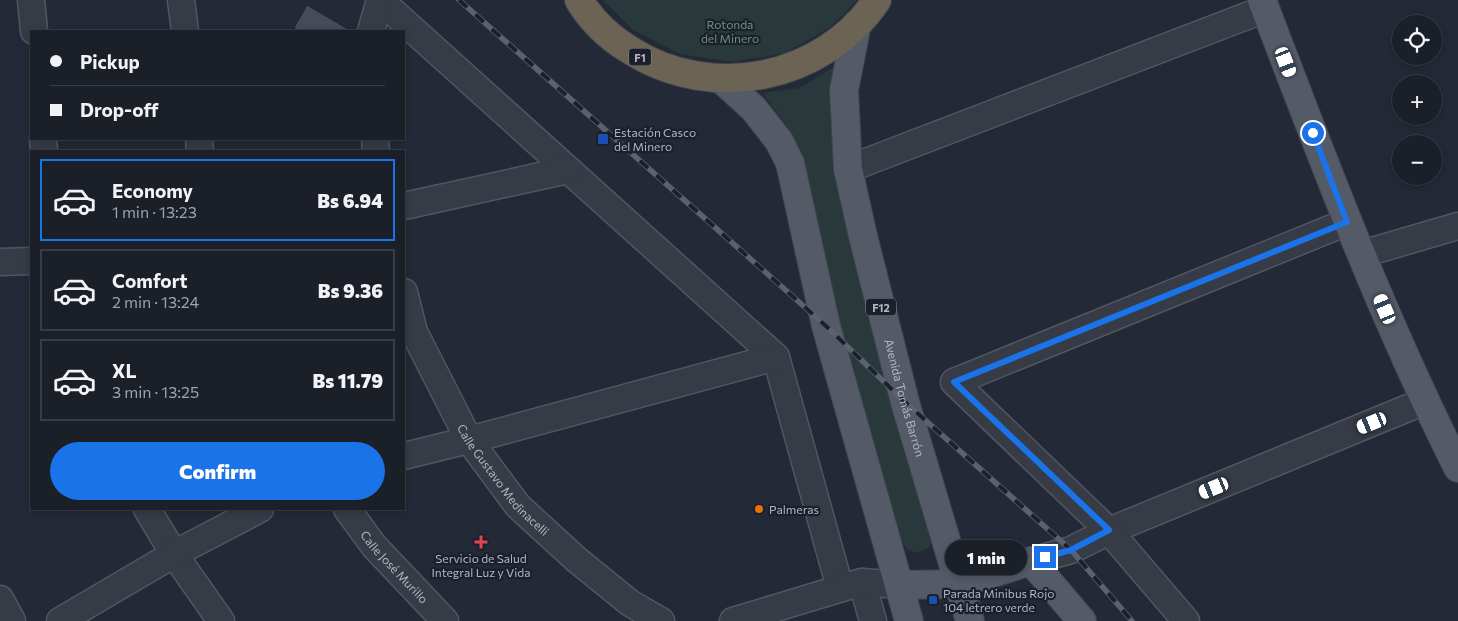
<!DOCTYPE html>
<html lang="en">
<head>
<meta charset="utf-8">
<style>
  :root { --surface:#1a1f28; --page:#232730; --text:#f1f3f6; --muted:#9fa2a8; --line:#383d45; --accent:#1a73e8 }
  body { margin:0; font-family:Commissioner,sans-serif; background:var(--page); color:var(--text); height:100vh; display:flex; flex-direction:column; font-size:19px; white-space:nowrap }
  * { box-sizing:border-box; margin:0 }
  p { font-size:16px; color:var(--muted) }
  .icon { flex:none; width:28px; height:28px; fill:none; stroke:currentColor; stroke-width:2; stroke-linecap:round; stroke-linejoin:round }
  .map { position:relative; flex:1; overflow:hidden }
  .side { position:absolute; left:30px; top:150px; width:375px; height:360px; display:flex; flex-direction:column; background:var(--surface); border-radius:0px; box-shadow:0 2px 8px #0003,0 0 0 1px var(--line) }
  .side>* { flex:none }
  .banner { position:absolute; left:30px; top:30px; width:375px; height:110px; border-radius:0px; box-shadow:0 2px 8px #0003,0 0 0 1px var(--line); display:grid; align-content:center; height:110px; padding:0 20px; background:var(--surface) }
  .buttons { position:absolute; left:1392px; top:15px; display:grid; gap:10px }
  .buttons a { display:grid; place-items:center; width:50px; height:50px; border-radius:50%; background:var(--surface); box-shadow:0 2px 8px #0003,0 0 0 1px var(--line); font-size:25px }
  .end { position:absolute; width:22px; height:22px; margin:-11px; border:6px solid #1a73e8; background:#fff; box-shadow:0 0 0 2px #fff }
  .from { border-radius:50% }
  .bubble { position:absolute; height:35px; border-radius:18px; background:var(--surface); box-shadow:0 2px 8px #0003,0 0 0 1px var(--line); font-size:16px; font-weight:800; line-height:35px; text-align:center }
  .car { position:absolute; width:15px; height:30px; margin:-15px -8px; border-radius:6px; box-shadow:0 0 4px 1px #0007; background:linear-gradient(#fff 24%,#345 0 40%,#fff 0 76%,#345 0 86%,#fff 0) }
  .banner b { display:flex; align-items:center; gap:18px; height:48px; font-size:19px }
  .banner b+b { border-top:1px solid var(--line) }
  .banner i { width:12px; height:12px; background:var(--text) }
  ul { padding:9px 0 0; list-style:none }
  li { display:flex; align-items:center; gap:15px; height:82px; margin:0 10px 8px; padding:0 10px; border:2px solid var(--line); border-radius:0px }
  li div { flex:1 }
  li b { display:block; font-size:19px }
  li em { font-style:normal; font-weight:800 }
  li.on { border-color:var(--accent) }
  li>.icon { width:45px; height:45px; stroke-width:1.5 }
  .primary-button { display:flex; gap:10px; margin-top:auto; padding:10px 20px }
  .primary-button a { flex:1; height:58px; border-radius:30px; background:var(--accent); color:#fff; font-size:20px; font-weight:800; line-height:58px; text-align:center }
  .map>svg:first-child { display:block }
  .green { fill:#29393b }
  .building { fill:#444c5a; stroke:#1d222d }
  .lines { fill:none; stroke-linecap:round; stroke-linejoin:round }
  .minor-casing { stroke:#515661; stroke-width:29 }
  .major-casing { stroke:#3f4450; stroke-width:30 }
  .highway-casing { stroke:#414651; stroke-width:30 }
  .minor { stroke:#363b46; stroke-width:26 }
  .major { stroke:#545a66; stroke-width:28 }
  .highway { stroke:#6b6454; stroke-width:28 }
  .rail-casing { stroke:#5a616f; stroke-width:5.5 }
  .rail { stroke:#1b202b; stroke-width:4; stroke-dasharray:11; stroke-linecap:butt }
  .route { stroke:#1a73e8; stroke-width:6 }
  .transit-dot { fill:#1a4fb4; stroke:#1b202b; stroke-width:2 }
  .food-dot { fill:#e8710a; stroke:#1b202b; stroke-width:2 }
  .health-dot { fill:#e0444e; stroke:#1b202b; stroke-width:2 }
  .labels { text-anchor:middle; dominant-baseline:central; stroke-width:4.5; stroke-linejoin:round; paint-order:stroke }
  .shield { fill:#1b202b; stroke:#848995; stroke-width:1 }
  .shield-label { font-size:11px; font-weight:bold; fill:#b1b6c3 }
  .park-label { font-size:12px; fill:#6b9177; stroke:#1b202b }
  .poi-label { font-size:12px; fill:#b1b6c3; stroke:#1b202b; text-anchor:start }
  .street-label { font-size:12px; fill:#b1b6c3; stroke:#1b202b }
</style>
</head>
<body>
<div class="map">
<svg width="1458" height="621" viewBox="0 0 1458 621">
  <rect width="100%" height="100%" fill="#232936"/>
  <g class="green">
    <path d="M603,0H857L831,27L785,53L732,62L680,54L633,30Z"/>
    <path d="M834,67L830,122L860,280L933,542L928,548L916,553L907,549L900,539L830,286L804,159L786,125L763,93L799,88Z"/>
  </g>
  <path class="building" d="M307,5L348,29L347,31H299L294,28Z"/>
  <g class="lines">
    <g class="minor-casing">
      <g id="minor">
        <path d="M31,0L34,31"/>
        <path d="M181,0L185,31"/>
        <path d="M380,0L776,357L840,588"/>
        <path d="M371,31L380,0"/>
        <path d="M43,139L44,151"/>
        <path d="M199,139L200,151"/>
        <path d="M375,139L376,151"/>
        <path d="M848,169L1265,9"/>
        <path d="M404,206L568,170"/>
        <path d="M1362,254L1458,226"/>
        <path d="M0,262L31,261"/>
        <path id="s1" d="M404,292L414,332L469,440L518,506L577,560L630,603L661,621"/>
        <path d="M404,456L469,440L776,357"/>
        <path d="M147,509L174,554L221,621"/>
        <path id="s2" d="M347,509L374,546L445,621"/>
        <path d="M1031,561L1071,550L1109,531L1425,401"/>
        <path d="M862,582L873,621"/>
        <path d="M0,599L12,621"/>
        <path d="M60,621L174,554L260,509"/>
        <path d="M733,621L862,582L899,585"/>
        <path d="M1186,621L1109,531L954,382L1347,222"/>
      </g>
    </g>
    <g class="major-casing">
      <g id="major">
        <path d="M1262,0C1322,158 1382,317 1458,468"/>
        <path id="s3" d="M857,24L844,90L848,169L863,236L905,402L970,621"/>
        <path d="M721,79L754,109L779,141L790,163L826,326L909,621"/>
        <path d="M899,585L959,584L1031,561L1082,621"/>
      </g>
    </g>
    <g class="highway-casing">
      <path id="highway" d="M579,0C591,20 610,38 630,50C711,102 823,80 877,0"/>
    </g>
    <use href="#minor" class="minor"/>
    <use href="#major" class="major"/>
    <use href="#highway" class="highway"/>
    <g class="rail-casing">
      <path id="rail" d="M459,0L826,326L905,402L1071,550L1132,621"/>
    </g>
    <use href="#rail" class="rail"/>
  </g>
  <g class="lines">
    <path class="route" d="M1045,557L1071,550L1109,530L954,382L1347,222L1313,133"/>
  </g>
  <g class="transit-dot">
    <rect x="597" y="133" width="12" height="12" rx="2.5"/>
    <rect x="928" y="595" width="10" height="10" rx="2.5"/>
  </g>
  <circle class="food-dot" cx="759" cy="509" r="5"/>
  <path class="health-dot" d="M478.5 534.5h5v5h5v5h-5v5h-5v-5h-5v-5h5z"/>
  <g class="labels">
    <g class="shield">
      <rect x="629" y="48.5" width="22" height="17" rx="4"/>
      <rect x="866" y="298.5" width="30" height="17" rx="4"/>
    </g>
    <g class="shield-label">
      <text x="640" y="57">F1</text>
      <text x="881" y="307">F12</text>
    </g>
    <g class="park-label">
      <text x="730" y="24">Rotonda<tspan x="730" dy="14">del Minero</tspan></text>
    </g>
    <g class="poi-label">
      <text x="614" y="132">Estación Casco<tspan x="614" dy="14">del Minero</tspan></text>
      <text x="769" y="509">Palmeras</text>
      <text x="481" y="558" text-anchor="middle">Servicio de Salud<tspan x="481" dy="14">Integral Luz y Vida</tspan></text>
      <text x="943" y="593">Parada Minibus Rojo<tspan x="943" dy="14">104 letrero verde</tspan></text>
    </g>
    <g class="street-label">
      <text stroke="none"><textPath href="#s3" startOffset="382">Avenida Tomás Barrón</textPath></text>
      <text stroke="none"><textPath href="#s1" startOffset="215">Calle Gustavo Medinacelli</textPath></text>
      <text stroke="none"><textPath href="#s2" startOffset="75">Calle José Murillo</textPath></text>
    </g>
  </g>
</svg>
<div class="buttons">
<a><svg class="icon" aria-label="locate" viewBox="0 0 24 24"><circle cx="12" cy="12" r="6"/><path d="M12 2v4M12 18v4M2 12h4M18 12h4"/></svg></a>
<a>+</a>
<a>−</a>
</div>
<i class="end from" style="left:1313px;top:133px"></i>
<i class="end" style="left:1045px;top:557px"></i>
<div class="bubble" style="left:945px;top:540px;width:82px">1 min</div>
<i class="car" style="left:1286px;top:62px;rotate:159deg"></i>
<i class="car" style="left:1385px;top:309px;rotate:337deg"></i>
<i class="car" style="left:1372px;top:423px;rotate:248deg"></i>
<i class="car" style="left:1214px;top:488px;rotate:248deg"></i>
<div class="banner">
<b><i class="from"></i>Pickup</b>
<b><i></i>Drop-off</b>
</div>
<section class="side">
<ul>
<li class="on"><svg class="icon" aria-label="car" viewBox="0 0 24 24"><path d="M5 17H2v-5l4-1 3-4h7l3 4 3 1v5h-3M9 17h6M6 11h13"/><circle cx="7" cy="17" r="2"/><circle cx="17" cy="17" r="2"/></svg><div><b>Economy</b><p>1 min · 13:23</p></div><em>Bs 6.94</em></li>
<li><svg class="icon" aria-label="car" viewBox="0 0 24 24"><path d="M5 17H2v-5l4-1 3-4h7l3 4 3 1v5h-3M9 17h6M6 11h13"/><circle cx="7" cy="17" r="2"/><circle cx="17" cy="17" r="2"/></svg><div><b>Comfort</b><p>2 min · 13:24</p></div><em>Bs 9.36</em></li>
<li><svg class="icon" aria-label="car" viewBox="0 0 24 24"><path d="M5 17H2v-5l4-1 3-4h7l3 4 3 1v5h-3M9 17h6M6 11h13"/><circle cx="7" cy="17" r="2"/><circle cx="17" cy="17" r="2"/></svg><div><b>XL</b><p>3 min · 13:25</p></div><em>Bs 11.79</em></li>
</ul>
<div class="primary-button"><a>Confirm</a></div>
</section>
</div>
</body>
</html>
